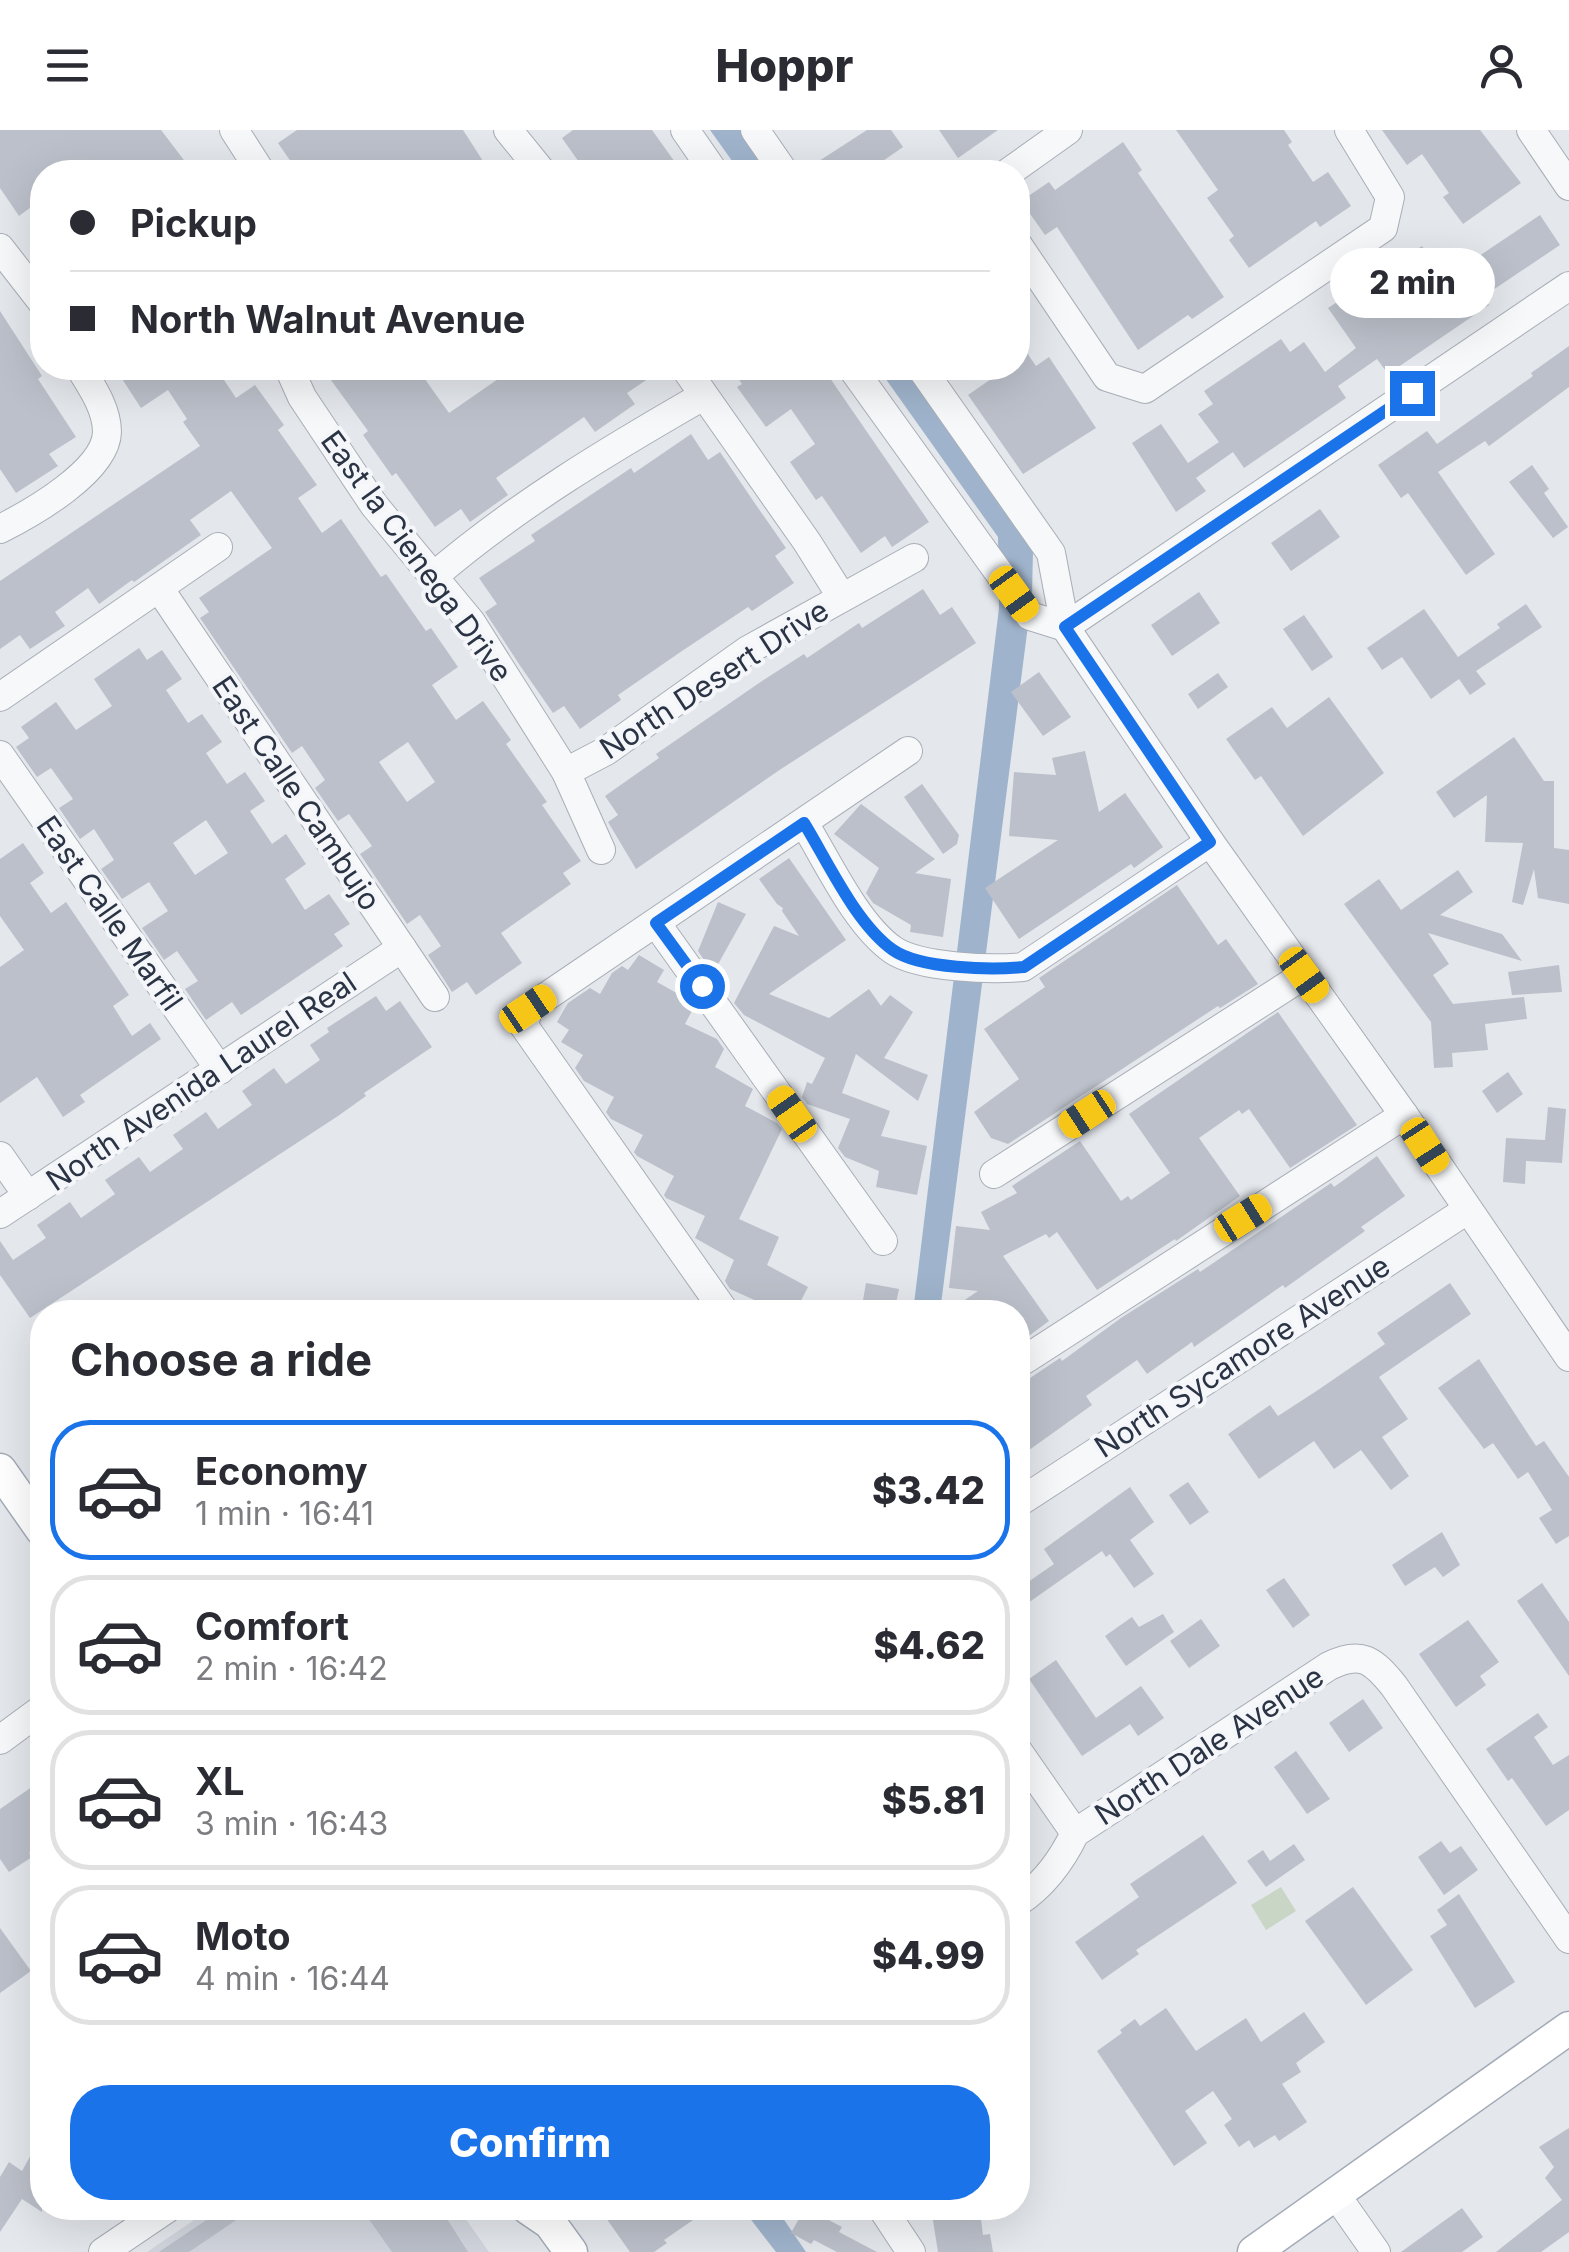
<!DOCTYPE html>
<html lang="en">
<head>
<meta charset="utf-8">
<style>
  :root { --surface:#fff; --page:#f2f2f3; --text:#2b2b33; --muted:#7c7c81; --line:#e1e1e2; --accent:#1a73e8 }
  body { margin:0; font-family:Inter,sans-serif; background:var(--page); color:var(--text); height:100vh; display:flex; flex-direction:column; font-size:38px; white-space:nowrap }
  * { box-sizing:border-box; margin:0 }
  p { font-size:32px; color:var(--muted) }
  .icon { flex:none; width:55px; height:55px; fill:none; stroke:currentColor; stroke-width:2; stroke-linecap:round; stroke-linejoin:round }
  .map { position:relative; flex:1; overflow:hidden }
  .panel { position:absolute; left:30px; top:1170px; width:1000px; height:920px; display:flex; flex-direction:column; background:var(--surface); border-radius:40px; box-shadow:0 10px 40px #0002 }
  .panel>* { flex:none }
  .hud { position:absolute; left:30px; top:30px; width:1000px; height:220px; border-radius:40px; box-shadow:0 10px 40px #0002; display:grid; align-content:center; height:220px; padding:0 40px; background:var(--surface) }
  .end { position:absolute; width:45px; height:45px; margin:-22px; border:12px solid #1a73e8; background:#fff; box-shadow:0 0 0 5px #fff }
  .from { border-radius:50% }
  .bubble { position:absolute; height:70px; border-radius:35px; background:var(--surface); box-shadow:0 10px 40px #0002; font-size:32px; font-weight:800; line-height:70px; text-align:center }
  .car { position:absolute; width:30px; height:60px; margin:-30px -15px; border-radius:12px; box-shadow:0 0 8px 2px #0007; background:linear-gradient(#f5c518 24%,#345 0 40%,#f5c518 0 76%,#345 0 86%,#f5c518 0) }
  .hud b { display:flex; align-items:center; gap:35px; height:95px; font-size:38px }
  .hud b+b { border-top:2px solid var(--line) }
  .hud i { width:25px; height:25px; background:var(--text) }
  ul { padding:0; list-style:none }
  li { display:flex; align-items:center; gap:30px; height:140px; margin:0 20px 15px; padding:0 20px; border:5px solid var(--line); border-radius:40px }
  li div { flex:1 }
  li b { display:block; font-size:38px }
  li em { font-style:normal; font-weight:800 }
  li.current { border-color:var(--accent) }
  li>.icon { width:90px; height:90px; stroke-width:1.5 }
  h2 { padding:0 40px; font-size:45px; line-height:120px }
  .action { display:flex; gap:20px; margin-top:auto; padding:20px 40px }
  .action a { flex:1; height:115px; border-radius:40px; background:var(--accent); color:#fff; font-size:40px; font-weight:800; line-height:115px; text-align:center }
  header { display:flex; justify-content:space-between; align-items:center; height:130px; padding:0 40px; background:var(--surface); font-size:45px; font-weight:800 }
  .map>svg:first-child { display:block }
  .built { fill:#d2d6de }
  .green { fill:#c9d6c5 }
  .water { fill:#9fb4cc }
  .building { fill:#bbc0ca; fill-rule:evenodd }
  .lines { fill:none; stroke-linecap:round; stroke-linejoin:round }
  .minor-casing { stroke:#a9aeb7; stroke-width:30 }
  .major-casing { stroke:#a3abb8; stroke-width:35 }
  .minor { stroke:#f7f8fa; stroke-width:28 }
  .major { stroke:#fff; stroke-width:32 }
  .route { stroke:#1a73e8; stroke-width:12 }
  .labels { text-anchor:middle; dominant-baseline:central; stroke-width:8; stroke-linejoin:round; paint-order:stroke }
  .street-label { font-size:30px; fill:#2b3445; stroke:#f4f6f9 }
</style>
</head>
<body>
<header><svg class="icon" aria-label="menu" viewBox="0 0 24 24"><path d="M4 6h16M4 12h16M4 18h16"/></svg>Hoppr<svg class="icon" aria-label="person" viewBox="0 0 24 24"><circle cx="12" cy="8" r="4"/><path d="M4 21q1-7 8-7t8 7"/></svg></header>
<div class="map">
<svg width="1569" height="2122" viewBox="0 0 1569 2122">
  <rect width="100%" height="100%" fill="#e4e7ec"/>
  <path class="built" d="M212,2078H458L489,2122H147Z"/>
  <path class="green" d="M1281,1757L1296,1781L1266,1800L1251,1775Z"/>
  <g class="water">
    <path d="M710,0H741L770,42H740Z"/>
    <path d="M878,238H905L1033,421L1032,464L940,1182H913L999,478L998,407Z"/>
    <path d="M742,2078H776L806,2122H776Z"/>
  </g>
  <g class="building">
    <path d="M0,0H161L193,42H42V69L19,86L0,58Z"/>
    <path d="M297,0H463L490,42H298L278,13Z"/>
    <path d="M573,0H652L682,42H624L617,32L602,42H586L562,8Z"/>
    <path d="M867,0H891L903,17L867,42H802Z"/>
    <path d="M939,0H998L958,28Z"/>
    <path d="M1176,0H1284L1292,12L1288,15L1313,52L1328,42L1351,76L1320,97L1316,91L1249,138L1229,110L1234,106L1207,68L1218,60Z"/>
    <path d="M1382,0H1480L1521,53L1463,94L1443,67L1449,63L1422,24L1407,35Z"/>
    <path d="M1123,12L1142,40L1138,43L1224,167L1192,189L1188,185L1138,220L1057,97L1045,105L1021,71L1049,52L1055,60Z"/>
    <path d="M1540,85L1560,115L1484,166L1489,175L1388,244L1377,229L1338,256L1346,268L1244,338L1233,322L1196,348L1206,361L1176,382L1132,313L1161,294L1188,333L1219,312L1198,284L1213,274L1204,261L1281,209L1290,222L1304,212L1325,242L1356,218L1328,178L1422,116L1445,149Z"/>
    <path d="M0,181L42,246L38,249L76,307L49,324L58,336L16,363L0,339Z"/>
    <path d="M1569,216V257L1489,316L1485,311L1438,342L1495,424L1466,445L1408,363L1401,368L1378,335L1427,301L1437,314L1533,246L1531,243Z"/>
    <path d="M1027,223L1036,236L1049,227L1096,298L1023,344L968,265L1007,238H1018V230Z"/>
    <path d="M115,238H216L236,268L255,255L284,295L278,300L317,355L298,368L322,403L341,389L381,447L386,444L426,501L431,498L458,537L432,555L456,590L483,571L511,610L506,614L547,672L542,675L581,731L563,743L571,754L501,803L522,833L476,865L467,852L452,862L428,825L441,816L420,785L407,794L360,724L372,716L349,684L338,691L315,658L325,650L302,616L292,623L200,488L209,482L199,468L272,418L231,361L190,390L201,405L134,452L132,450L99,474L88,458L55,482L65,496L30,519L20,505L0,519V451L200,316L183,292L187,289L168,260L141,278ZM408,612L435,652L407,672L379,632Z"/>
    <path d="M340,238H417L449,283L514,238H664L627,263L635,274L595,302L584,287L496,348L508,365L470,392L461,379L435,397L396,343L392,346L363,305L368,301L328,246Z"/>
    <path d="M731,238H823L929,392L892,417L885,406L861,423L822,366L816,370L790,332L815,314L791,279L766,297L737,257L742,254Z"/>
    <path d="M691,304L708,330L720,322L756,375L786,418L775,426L794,453L752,481L748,477L682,521L618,565L621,570L580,599L564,576L553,583L521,537L485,482L497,474L479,448L535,411L531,405L631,338L634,343Z"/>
    <path d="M1532,335L1549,359L1544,363L1568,397L1553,408L1509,352Z"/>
    <path d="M1320,379L1340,407L1291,441L1271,413Z"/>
    <path d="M923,459L940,485L952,477L976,513L781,639L636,739L608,692L618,685L605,666L659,628L656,624L762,551L804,524L807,528L859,493L862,498Z"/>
    <path d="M1199,462L1220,493L1172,526L1151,495Z"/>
    <path d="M1526,474L1542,497L1476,541L1486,554L1470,565L1459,549L1431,569L1402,527L1382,540L1367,518L1424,479L1458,527L1500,498L1497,494Z"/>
    <path d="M1304,485L1333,527L1312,541L1283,499Z"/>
    <path d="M139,518L147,530L162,520L182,549L166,560L188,593L202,584L222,612L206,623L227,654L245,642L265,671L250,681L272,714L286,704L306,734L285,749L305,780L329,764L350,794L334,804L343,816L241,885L232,872L206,890L185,859L198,851L177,821L164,830L142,798L168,781L149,752L122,769L101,739L114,730L94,699L80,709L59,678L73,669L51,638L37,647L16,617L29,608L21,597L56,572L76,600L112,576L94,549ZM206,690L228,723L195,745L173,713Z"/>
    <path d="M1039,542L1071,587L1043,606L1011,562Z"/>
    <path d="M1218,543L1228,557L1198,579L1188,564Z"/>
    <path d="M1329,567L1384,643L1303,706L1261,646L1255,650L1226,609L1272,577L1287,598Z"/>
    <path d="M1514,607L1544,651H1554V718L1569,720V774L1538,768L1534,739L1523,775L1512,772L1523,713L1485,712L1487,665L1454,688L1436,662Z"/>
    <path d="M1085,621L1099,682L1125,663L1163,717L1134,738L1131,734L1019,809L985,758L1058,710L1009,706L1014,642L1056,645L1052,628Z"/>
    <path d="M922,654L959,705L957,714L943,724L904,667Z"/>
    <path d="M861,674L935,729L915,743L951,749L943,807L910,802L911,795L873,773L866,763L879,738L834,704Z"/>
    <path d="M23,713L44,743L30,753L51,783L66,772L129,865L113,876L132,906L150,893L161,909L80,965L85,972L63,987L37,947L0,973V837L24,820L0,786V729Z"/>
    <path d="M789,728L846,810L769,864L829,888L869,859L881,876L890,865L913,882L884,928L928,945L918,971L856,924L842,963L890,981L881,1006L927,1016L917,1065L876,1057L879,1041L845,1027L838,1018L850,989L807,974L802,967L807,952L812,954L825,928L744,885L734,873L774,796L799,806L782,781L783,778L777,774L759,749Z"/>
    <path d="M1458,740L1473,762L1440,785L1502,804L1522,831L1428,803L1449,834L1433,845L1453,874L1524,867L1527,889L1485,894L1488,920L1452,923L1453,937L1434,938L1431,892L1344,774L1379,749L1401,780Z"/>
    <path d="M1177,755L1218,815L1226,809L1258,854L1220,878L1218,876L1008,1014L991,1008L974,982L1019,949L984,899L1045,857L1039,848Z"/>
    <path d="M718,772L746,784L717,836L704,830L698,821Z"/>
    <path d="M639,825L664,840L657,852L689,870L694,877L685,894L717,909L724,919L715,937L753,959L745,976L777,993L782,999L739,1089L779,1107L767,1135L808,1157L795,1182H756L761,1173L730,1159L725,1151L734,1130L695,1108L705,1086L666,1068L664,1065L674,1046L637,1026L634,1022L643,1005L611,989L606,982L614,967L584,951L575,938L583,925L561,912L569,900L557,892L568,873L590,858L600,864L612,843L622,836L628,840Z"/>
    <path d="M1559,835L1562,862L1512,865L1508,842Z"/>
    <path d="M376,866L386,881L400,871L432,917L364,963L366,966L338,986L30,1188L0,1145V1111L13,1130L46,1108L37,1095L70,1072L81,1088L115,1064L105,1050L139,1027L150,1042L183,1019L173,1005L206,982L218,999L252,975L242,961L274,938L286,954L320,930L310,915L329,902L327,898Z"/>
    <path d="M1278,882L1357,995L1290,1038L1249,979L1242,984L1239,980L1199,1008L1240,1066L1176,1111L1175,1109L1097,1160L1057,1102L1049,1108L1046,1104L1003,1126L1049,1191L1018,1214V1182H947L978,1161L949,1158L956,1096L990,1100L981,1082L1017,1063L1012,1056L1080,1011L1121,1071L1128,1066L1131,1070L1170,1043L1129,984Z"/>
    <path d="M1508,942L1523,964L1497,983L1482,961Z"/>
    <path d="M1548,977L1566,979L1562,1033L1526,1031L1525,1054L1503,1052L1506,1008L1545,1010Z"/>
    <path d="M1377,1026L1405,1066L1361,1097L1365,1101L1285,1158L1283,1155L1194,1217L1192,1212L1147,1244L1137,1230L1086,1266L1092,1275L1018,1328V1256L1060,1228L1062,1231L1121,1188L1198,1139L1200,1142L1331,1053L1334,1057Z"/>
    <path d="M866,1153L899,1159L894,1182H861Z"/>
    <path d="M1450,1153L1471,1184L1379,1247L1408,1289L1382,1307L1409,1346L1391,1360L1361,1320L1334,1339L1314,1311L1259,1349L1228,1304L1270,1275L1278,1286L1318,1260L1385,1214L1377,1203Z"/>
    <path d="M1479,1229L1536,1316L1544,1311L1569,1347V1406L1556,1414L1539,1388L1552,1380L1528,1342L1518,1349L1493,1313L1484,1319L1438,1258Z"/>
    <path d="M1188,1352L1209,1382L1190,1395L1169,1365Z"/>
    <path d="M1130,1357L1154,1392L1130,1410L1154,1444L1134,1458L1110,1424L1106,1427L1102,1421L1018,1480V1459L1054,1434L1044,1419Z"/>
    <path d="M1442,1402L1460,1435L1443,1447L1435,1437L1405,1456L1392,1435Z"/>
    <path d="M1284,1448L1310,1485L1293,1498L1266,1460Z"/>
    <path d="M1542,1453L1569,1492V1546L1517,1471Z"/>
    <path d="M1163,1484L1174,1502L1126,1536L1105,1506L1132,1487L1139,1497Z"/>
    <path d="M1201,1489L1220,1516L1189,1538L1170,1511Z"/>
    <path d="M1468,1490L1499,1532L1480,1546L1486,1555L1456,1577L1419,1524Z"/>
    <path d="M1056,1530L1096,1588L1141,1556L1164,1588L1138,1606L1130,1594L1082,1626L1029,1549Z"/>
    <path d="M1363,1569L1383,1598L1349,1622L1329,1593Z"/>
    <path d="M1538,1583L1548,1597L1534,1607L1553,1635L1569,1625V1680L1546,1696L1512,1648L1508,1651L1486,1619Z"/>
    <path d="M1296,1621L1330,1669L1307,1684L1274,1637Z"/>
    <path d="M42,1650V1713L29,1723L32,1727L9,1742L0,1729V1679Z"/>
    <path d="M1203,1705L1237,1753L1136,1820L1139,1824L1102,1850L1075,1812L1139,1767L1130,1754Z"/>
    <path d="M1441,1711L1450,1723L1461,1716L1478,1740L1444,1765L1418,1727Z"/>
    <path d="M1294,1714L1305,1730L1266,1757L1247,1731L1263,1720L1270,1731Z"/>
    <path d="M1353,1757L1413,1840L1366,1875L1305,1791Z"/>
    <path d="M1459,1764L1515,1852L1475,1878L1430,1806L1447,1795L1437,1780Z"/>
    <path d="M0,1798L31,1841L0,1863Z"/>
    <path d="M1166,1878L1196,1921L1246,1888L1261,1912L1304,1882L1325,1912L1296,1933L1301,1942L1282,1954L1307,1992L1279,2011L1275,2005L1254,2018L1249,2010L1239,2017L1224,1995L1232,1989L1213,1961L1185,1981L1207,2013L1174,2036L1097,1921L1122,1903L1120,1900L1135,1889L1140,1896Z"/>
    <path d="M1569,1998V2102L1541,2122H1496L1562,2070L1545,2048L1554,2037L1539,2017Z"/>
    <path d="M42,2005V2082L22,2069L0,2102V2047L9,2032L22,2041Z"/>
    <path d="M224,2078H254L189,2122H159Z"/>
    <path d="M361,2078H440L468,2122H392Z"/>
    <path d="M599,2078H684L693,2090L664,2110L667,2113L654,2122H630Z"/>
    <path d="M805,2078H831L825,2088L842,2097L839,2102L877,2122H837L814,2110L811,2114L791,2103Z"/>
    <path d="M931,2078H962L963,2084L980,2082L983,2105L990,2104L993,2122H938Z"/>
    <path d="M1462,2078L1483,2107L1462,2122H1401Z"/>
  </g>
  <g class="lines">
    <g class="minor-casing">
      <g id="minor">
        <path d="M234,0L261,42"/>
        <path d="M508,0L542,42"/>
        <path d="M685,0L714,42"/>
        <path d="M755,0L784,42"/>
        <path d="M1531,0L1569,56"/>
        <path d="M1009,42L1068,0"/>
        <path d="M1018,115L1107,247L1145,259L1383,98L1390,67L1349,0"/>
        <path d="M0,118L42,172"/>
        <path d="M289,238L302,267L374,375L471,492L566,642L601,720"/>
        <path d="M685,238L807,412L841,466"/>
        <path d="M852,238L1030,486L1065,497"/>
        <path d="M921,238L1051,423L1065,497L1210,712L1404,985L1569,1227"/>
        <path d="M0,399C32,383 106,341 107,302C107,279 92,257 80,238"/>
        <path d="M434,446C517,375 609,320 703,266"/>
        <path d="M159,458L435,867"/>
        <path d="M1065,497L1569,156"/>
        <path d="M0,567L218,417"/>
        <path d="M0,625L220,940"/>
        <path d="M566,642L606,621L748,520L914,428"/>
        <path d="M804,693C828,732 856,794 893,820C920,838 992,840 1023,837L1210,712"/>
        <path d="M656,793L883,1111"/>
        <path d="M0,1026L28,1066"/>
        <path d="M994,1044L1304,845"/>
        <path d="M0,1084L402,818"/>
        <path d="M725,1182L524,896L528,879L908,621"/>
        <path d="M1018,1234L1404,985"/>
        <path d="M1018,1373L1467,1080"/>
        <path d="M0,1610L42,1579"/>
        <path d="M1018,1621L1075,1703"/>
        <path d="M1018,1772C1044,1755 1062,1730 1075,1703L1329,1536C1361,1520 1373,1530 1394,1556L1569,1809"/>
        <path d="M1336,2065L1376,2122"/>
        <path d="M882,2078L911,2122"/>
        <path d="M103,2122L168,2078"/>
      </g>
    </g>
    <g class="major-casing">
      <g id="major">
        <path d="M0,1340L42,1400"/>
        <path d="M528,2078L550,2093L571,2122"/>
        <path d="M1254,2122L1569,1898"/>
      </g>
    </g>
    <use href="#minor" class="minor"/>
    <use href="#major" class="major"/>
  </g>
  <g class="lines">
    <path class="route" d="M702,856L656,793L804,693C828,732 856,794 893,820C920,839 992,840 1024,837L1210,712L1065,497L1412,263"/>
  </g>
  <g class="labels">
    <g class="street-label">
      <text transform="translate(417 426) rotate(54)">East la Cienega Drive</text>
      <text transform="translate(714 549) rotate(-33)">North Desert Drive</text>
      <text transform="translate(297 663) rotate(56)">East Calle Cambujo</text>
      <text transform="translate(110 783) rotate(55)">East Calle Marfil</text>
      <text transform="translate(201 951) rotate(-34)">North Avenida Laurel Real</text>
      <text transform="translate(1242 1226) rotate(-33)">North Sycamore Avenue</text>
      <text transform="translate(1209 1615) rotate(-33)">North Dale Avenue</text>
    </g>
  </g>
</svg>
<i class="end from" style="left:702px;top:856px"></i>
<i class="end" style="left:1412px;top:263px"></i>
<div class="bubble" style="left:1330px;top:118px;width:165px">2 min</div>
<i class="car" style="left:1014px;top:464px;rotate:144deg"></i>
<i class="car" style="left:1304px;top:845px;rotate:144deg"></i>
<i class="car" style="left:528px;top:879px;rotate:56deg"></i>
<i class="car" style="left:792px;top:984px;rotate:325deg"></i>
<i class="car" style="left:1087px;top:984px;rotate:237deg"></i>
<i class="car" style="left:1425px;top:1016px;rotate:147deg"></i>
<i class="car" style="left:1243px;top:1088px;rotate:58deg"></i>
<div class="hud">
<b><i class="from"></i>Pickup</b>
<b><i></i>North Walnut Avenue</b>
</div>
<section class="panel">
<h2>Choose a ride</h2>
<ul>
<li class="current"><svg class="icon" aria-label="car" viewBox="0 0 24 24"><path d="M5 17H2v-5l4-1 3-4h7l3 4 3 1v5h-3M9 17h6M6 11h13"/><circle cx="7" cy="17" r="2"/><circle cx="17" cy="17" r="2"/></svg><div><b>Economy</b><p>1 min · 16:41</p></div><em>$3.42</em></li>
<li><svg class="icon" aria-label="car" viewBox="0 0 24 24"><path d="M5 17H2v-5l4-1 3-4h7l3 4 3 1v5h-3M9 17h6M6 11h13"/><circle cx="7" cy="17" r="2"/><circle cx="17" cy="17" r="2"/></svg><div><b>Comfort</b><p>2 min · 16:42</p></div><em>$4.62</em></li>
<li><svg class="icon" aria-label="car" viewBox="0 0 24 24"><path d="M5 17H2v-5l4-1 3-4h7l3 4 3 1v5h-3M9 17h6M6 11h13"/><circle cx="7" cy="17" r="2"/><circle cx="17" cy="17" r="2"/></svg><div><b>XL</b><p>3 min · 16:43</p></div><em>$5.81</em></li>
<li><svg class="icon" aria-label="car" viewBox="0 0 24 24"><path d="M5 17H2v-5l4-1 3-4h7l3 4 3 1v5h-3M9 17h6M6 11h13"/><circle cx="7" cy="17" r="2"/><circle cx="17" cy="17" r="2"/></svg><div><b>Moto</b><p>4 min · 16:44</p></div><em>$4.99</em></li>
</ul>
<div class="action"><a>Confirm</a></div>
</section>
</div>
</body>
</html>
